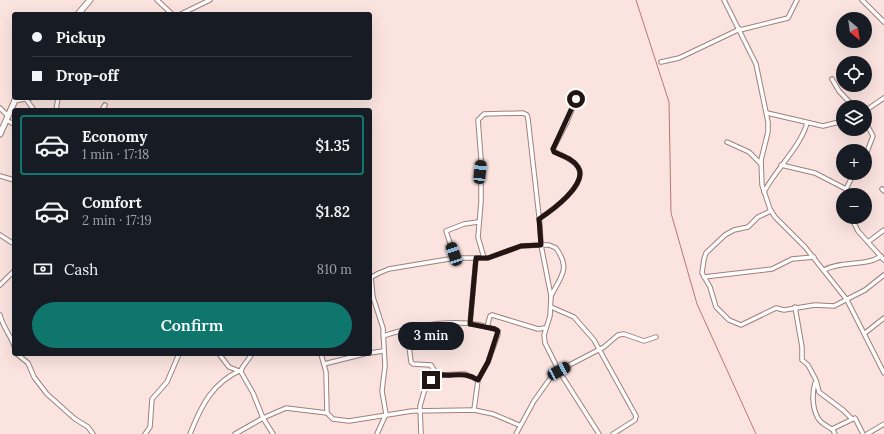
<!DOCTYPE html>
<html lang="en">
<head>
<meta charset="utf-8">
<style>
  :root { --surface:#171b24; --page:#242831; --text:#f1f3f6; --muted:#9ea1a6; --line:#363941; --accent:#0f766e }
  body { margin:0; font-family:Lora,serif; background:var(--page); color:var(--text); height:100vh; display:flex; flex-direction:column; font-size:15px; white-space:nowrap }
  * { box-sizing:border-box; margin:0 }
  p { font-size:13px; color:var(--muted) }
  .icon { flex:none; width:22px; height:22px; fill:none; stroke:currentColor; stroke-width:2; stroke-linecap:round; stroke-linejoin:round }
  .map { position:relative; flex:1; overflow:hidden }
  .side { position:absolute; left:12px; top:108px; width:360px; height:248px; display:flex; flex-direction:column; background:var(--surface); border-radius:4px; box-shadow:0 4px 16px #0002 }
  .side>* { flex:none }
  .hud { position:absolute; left:12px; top:12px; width:360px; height:88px; border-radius:4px; box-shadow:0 4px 16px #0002; display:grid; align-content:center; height:88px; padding:0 20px; background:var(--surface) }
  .needle { width:26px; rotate:151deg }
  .fabs { position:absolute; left:836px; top:12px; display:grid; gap:8px }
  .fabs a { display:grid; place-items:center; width:36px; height:36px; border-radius:50%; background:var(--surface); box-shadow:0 4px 16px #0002; font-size:20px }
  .end { position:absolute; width:18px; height:18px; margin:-9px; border:5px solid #221513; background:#fff; box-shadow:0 0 0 2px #fff }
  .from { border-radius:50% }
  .bubble { position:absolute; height:28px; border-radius:14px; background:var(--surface); box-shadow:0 4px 16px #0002; font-size:13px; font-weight:600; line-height:28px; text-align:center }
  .car { position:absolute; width:12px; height:24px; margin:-12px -6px; border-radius:5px; box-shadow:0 0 3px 1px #0007; background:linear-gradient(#222 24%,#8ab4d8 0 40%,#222 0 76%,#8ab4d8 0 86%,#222 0) }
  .hud b { display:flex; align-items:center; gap:14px; height:38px; font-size:15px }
  .hud b+b { border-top:1px solid var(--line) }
  .hud i { width:10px; height:10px; background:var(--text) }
  ul { padding:7px 0 0; list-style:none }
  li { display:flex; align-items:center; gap:12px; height:60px; margin:0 8px 6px; padding:0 12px; border:2px solid transparent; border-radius:4px }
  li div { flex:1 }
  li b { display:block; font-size:15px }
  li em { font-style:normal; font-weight:600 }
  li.active { border-color:var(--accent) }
  li>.icon { width:36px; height:36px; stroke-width:1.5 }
  .pay { display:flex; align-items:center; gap:10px; height:44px; padding:0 20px; font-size:15px }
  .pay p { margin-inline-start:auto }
  .primary-button { display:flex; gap:8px; margin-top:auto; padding:8px 20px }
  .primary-button a { flex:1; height:46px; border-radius:24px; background:var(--accent); color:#fff; font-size:16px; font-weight:600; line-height:46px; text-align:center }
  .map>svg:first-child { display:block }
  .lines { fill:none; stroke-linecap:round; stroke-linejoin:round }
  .stream { stroke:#b9786e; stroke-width:1 }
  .minor-casing { stroke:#a17f7a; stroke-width:5.5 }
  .secondary-casing { stroke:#a17f7a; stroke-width:7 }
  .minor { stroke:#fff; stroke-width:3.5 }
  .secondary { stroke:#fff; stroke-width:5 }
  .route { stroke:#221513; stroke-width:5 }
</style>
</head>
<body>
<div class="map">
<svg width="884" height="434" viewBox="0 0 884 434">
  <rect width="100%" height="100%" fill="#fbe4e0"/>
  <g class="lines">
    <path class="stream" d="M636,0L669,102L671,213L697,304L756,434"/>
    <g class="minor-casing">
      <g id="minor">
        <path d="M157,0L172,14"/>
        <path d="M724,0L756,64L768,122V132L761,160L762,185L770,209L775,217L805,247L847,300L884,373"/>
        <path d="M862,0L884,22"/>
        <path d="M181,14L210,0"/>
        <path d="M740,30L788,18L797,0"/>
        <path d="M661,62L679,58L740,29"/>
        <path d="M832,79L839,91L854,107"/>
        <path d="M26,99L34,110"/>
        <path d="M14,101L30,98"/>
        <path d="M0,108L8,116"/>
        <path d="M56,110L58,98"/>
        <path d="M102,110L105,105"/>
        <path d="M865,111L884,98"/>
        <path d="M767,113L823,126L843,121"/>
        <path d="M6,120L14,124"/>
        <path d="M865,121L873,136L865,157"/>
        <path d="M727,142L749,152L761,164"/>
        <path d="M781,165L815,173L846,189"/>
        <path d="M0,176L14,180"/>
        <path d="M882,189L884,191"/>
        <path d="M764,192C776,169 801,146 807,123"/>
        <path d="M847,195L846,189L854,173"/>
        <path d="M771,211L758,217L748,227L734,230L725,235L706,253L704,259L702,273L710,287L716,307L729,320L741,325L776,308L784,310L815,305L834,306L865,290L884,275"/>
        <path d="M851,217L858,231L884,260"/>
        <path d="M539,219C551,211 589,184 578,167C573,159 563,156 555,152L553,149L567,122L576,99"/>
        <path d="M0,235L14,244"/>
        <path d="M868,242L884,230"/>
        <path d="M455,258L446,231L464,224L478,222"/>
        <path d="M484,258L478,237L481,202V159L478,120L484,114L523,113L527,115L528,119L540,225L541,245H549L556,248C571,269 561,276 551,296"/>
        <path d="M824,270C842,260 866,267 881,256"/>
        <path d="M371,277L373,297L383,328L385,366L382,391L386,414L377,434"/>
        <path d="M704,277L772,269L792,259L814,257"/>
        <path d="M370,278L379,273L389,269L455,258H488L521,246L541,245L551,296L550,316L544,335L545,343L559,371L599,434"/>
        <path d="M0,285L14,271"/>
        <path d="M551,307L574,317L594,340L636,416L635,420L613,434"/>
        <path d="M795,307L802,347V360L808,365L816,380L819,392L843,410L852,419"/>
        <path d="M0,315C3,328 11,335 14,346"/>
        <path d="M470,324L476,258"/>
        <path d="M487,327L490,316L492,315L538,329L545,328"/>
        <path d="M407,329L411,362L413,364L431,365L437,375L465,374L478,380"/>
        <path d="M865,333L884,318"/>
        <path d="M383,336C417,325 462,316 497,330L498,334L488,362L478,380L474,410"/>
        <path d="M370,353L383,351"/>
        <path d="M17,354L28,363L34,377L47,394L75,419L88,427L93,434"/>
        <path d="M219,354L229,367L239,371"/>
        <path d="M252,354L242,368L241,372L253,393L263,418L273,434"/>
        <path d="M321,354L326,372L327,413L333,419L349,421L412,411L474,410L493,414L519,425"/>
        <path d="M324,364L364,354"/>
        <path d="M815,383C812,393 812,408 818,418C821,424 828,426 833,430L835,434"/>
        <path d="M832,429L855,418L863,434"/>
        <path d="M145,434L150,427L152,399L167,382L179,354"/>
        <path d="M190,434C201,406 212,383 241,370"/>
        <path d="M235,434L263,418L286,408L327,413"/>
        <path d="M421,434L420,406L424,392L435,374"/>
        <path d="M516,434L534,401L554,373L604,347L618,335L624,334L644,341L656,337"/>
        <path d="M867,434L884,424"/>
      </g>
    </g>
    <g class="secondary-casing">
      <g id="secondary">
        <path d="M78,14L90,0"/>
        <path d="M0,134L16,98"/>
      </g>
    </g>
    <use href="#minor" class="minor"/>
    <use href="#secondary" class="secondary"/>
  </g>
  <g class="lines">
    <path class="route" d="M431,380L435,374C451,378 462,370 478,380L488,362L498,331L495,329L470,324L476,258H488L521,246L541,245L539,219C551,211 589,184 578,167C573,159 563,156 554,152L553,149L576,99"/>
  </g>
</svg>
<div class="fabs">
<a><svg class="needle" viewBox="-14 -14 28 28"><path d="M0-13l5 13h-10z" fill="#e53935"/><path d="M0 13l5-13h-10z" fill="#9ea1a6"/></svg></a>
<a><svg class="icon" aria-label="locate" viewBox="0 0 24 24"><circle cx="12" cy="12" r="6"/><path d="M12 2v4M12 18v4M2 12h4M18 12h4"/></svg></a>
<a><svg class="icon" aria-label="layers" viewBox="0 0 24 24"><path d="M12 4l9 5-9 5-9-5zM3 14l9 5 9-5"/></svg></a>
<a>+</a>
<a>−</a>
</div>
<i class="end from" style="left:576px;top:99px"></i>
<i class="end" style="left:431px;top:380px"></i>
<div class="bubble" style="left:398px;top:322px;width:66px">3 min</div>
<i class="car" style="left:480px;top:172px;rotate:6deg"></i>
<i class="car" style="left:454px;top:254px;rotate:341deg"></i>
<i class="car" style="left:559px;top:371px;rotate:62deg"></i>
<div class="hud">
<b><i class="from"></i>Pickup</b>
<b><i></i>Drop-off</b>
</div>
<section class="side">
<ul>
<li class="active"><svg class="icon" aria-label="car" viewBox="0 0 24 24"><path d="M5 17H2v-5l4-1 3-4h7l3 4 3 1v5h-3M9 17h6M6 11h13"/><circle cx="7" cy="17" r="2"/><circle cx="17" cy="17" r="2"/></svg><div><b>Economy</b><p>1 min · 17:18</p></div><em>$1.35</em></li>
<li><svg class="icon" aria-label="car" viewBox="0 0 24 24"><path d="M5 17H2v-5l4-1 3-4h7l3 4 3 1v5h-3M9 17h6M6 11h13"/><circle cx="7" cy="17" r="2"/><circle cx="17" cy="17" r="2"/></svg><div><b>Comfort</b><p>2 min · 17:19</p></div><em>$1.82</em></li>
</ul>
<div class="pay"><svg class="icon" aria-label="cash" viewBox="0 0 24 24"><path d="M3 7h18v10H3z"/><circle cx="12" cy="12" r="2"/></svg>Cash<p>810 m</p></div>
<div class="primary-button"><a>Confirm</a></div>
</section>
</div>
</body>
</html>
